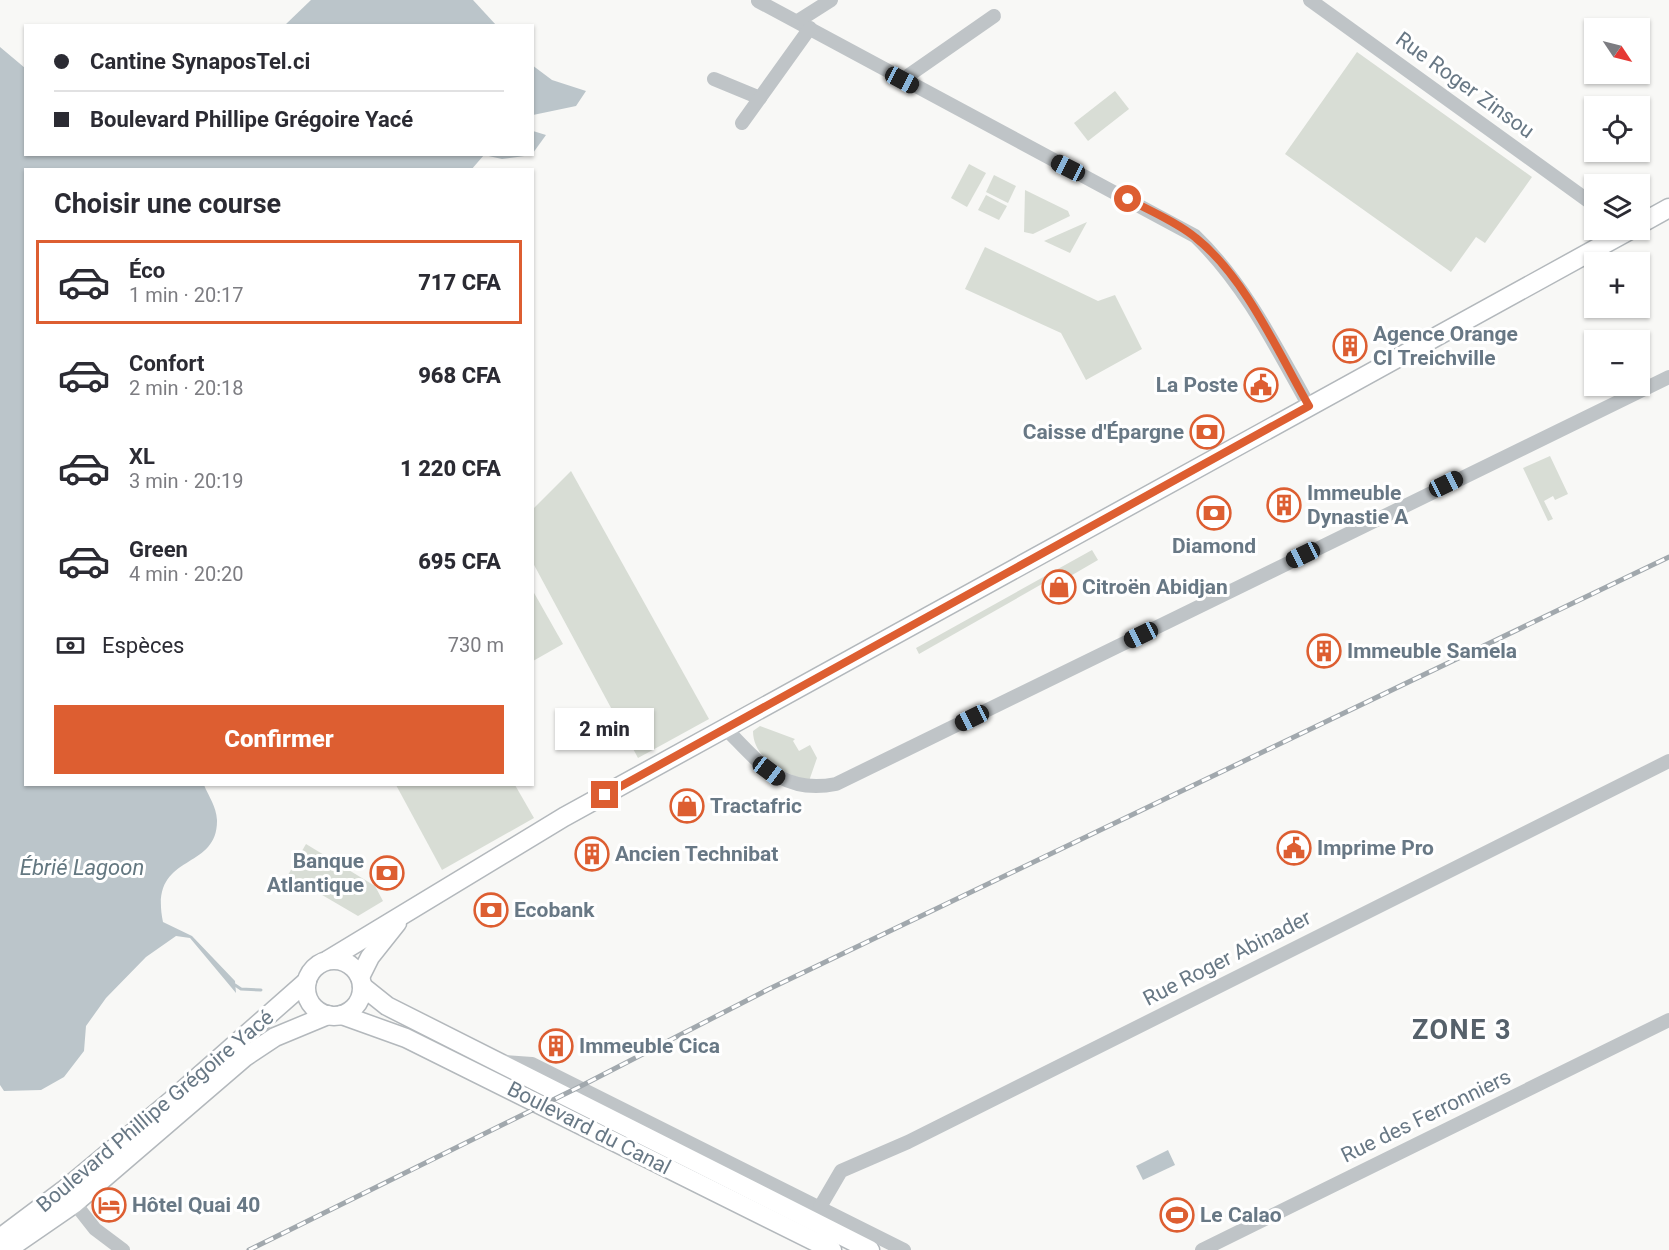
<!DOCTYPE html>
<html lang="fr">
<head>
<meta charset="utf-8">
<style>
  :root { --surface:#fff; --page:#f7f7f7; --text:#2b2b33; --muted:#7c7c81; --line:#e1e1e2; --accent:#dd5e31 }
  body { margin:0; font-family:Roboto,sans-serif; background:var(--page); color:var(--text); height:100vh; display:flex; flex-direction:column; font-size:22px; white-space:nowrap }
  * { box-sizing:border-box; margin:0 }
  p { font-size:20px; color:var(--muted) }
  .icon { flex:none; width:33px; height:33px; fill:none; stroke:currentColor; stroke-width:2; stroke-linecap:round; stroke-linejoin:round }
  .map { position:relative; flex:1; overflow:hidden }
  .side { position:absolute; left:24px; top:168px; width:510px; height:618px; display:flex; flex-direction:column; background:var(--surface); border-radius:0px; box-shadow:0 2px 4px #0004 }
  .side>* { flex:none }
  .guide { position:absolute; left:24px; top:24px; width:510px; height:132px; border-radius:0px; box-shadow:0 2px 4px #0004; display:grid; align-content:center; height:132px; padding:0 30px; background:var(--surface) }
  .needle { width:39px; rotate:125deg }
  .buttons { position:absolute; left:1584px; top:18px; display:grid; gap:12px }
  .buttons a { display:grid; place-items:center; width:66px; height:66px; border-radius:0px; background:var(--surface); box-shadow:0 2px 4px #0004; font-size:30px }
  .end { position:absolute; width:27px; height:27px; margin:-14px; border:8px solid #dd5e31; background:#fff; box-shadow:0 0 0 3px #fff }
  .from { border-radius:50% }
  .bubble { position:absolute; height:42px; border-radius:0px; background:var(--surface); box-shadow:0 2px 4px #0004; font-size:20px; font-weight:800; line-height:42px; text-align:center }
  .car { position:absolute; width:18px; height:36px; margin:-18px -9px; border-radius:8px; box-shadow:0 0 4px 2px #0007; background:linear-gradient(#222 24%,#8ab4d8 0 40%,#222 0 76%,#8ab4d8 0 86%,#222 0) }
  .guide b { display:flex; align-items:center; gap:21px; height:57px; font-size:22px }
  .guide b+b { border-top:2px solid var(--line) }
  .guide i { width:15px; height:15px; background:var(--text) }
  ul { padding:0; list-style:none }
  li { display:flex; align-items:center; gap:18px; height:84px; margin:0 12px 9px; padding:0 18px; border:3px solid transparent; border-radius:0px }
  li div { flex:1 }
  li b { display:block; font-size:22px }
  li em { font-style:normal; font-weight:800 }
  li.current { border-color:var(--accent) }
  li>.icon { width:54px; height:54px; stroke-width:1.5 }
  h2 { padding:0 30px; font-size:27px; line-height:72px }
  .pay { display:flex; align-items:center; gap:15px; height:66px; padding:0 30px; font-size:22px }
  .pay p { margin-inline-start:auto }
  .primary-button { display:flex; gap:12px; margin-top:auto; padding:12px 30px }
  .primary-button a { flex:1; height:69px; border-radius:0px; background:var(--accent); color:#fff; font-size:24px; font-weight:800; line-height:69px; text-align:center }
  .map>svg:first-child { display:block }
  .green { fill:#d8ddd5 }
  .water { fill:#bbc5ca }
  .lines { fill:none; stroke-linecap:round; stroke-linejoin:round }
  .stream { stroke:#bbc5ca; stroke-width:3 }
  .major-casing { stroke:#b3b8bc; stroke-width:21 }
  .minor { stroke:#bfc4c7; stroke-width:14 }
  .major { stroke:#fff; stroke-width:18 }
  .rail-casing { stroke:#a1a8ad; stroke-width:5 }
  .rail { stroke:#fff; stroke-width:3; stroke-dasharray:9; stroke-linecap:butt }
  .route { stroke:#dd5e31; stroke-width:8 }
  .labels { text-anchor:middle; dominant-baseline:central; stroke-width:6; stroke-linejoin:round; paint-order:stroke }
  .street-label { font-size:21px; fill:#687885; stroke:#fff }
  .poi-label { font-size:21px; font-weight:bold; fill:#687885; stroke:#fff; text-anchor:start }
  .water-label { font-size:22px; font-style:italic; fill:#647881; stroke:#fff }
  .district-label { font-size:27px; font-weight:bold; letter-spacing:1.5px; fill:#56616b; stroke:#fff }
</style>
</head>
<body>
<div class="map">
<svg width="1669" height="1250" viewBox="0 0 1669 1250">
  <rect width="100%" height="100%" fill="#f8f8f6"/>
  <g class="green">
    <path d="M1357,52L1532,177L1485,243L1476,237L1451,272L1285,154Z"/>
    <path d="M1115,91L1129,109L1088,141L1074,123Z"/>
    <path d="M969,164L986,173L967,207L951,198Z"/>
    <path d="M994,175L1016,186L1008,203L986,192Z"/>
    <path d="M1025,190L1068,211L1070,216L1033,234L1024,232Z"/>
    <path d="M986,195L1007,206L999,220L978,210Z"/>
    <path d="M1087,222L1070,253L1044,241Z"/>
    <path d="M985,247L1098,301L1115,295L1142,349L1086,380L1061,333L965,289Z"/>
    <path d="M1550,456L1568,494L1555,500L1553,496L1544,501L1553,519L1548,521L1523,468Z"/>
    <path d="M571,471L709,719L638,758L533,563V509Z"/>
    <path d="M1092,550L1098,560L1067,578L1063,572L919,654L916,648Z"/>
    <path d="M533,591L563,644L533,661H532Z"/>
    <path d="M760,726L795,739L793,741L799,751L810,745L817,758L809,781C786,774 753,760 753,731Z"/>
    <path d="M396,785H515L534,818L442,870Z"/>
    <path d="M306,844L375,886L383,901L358,916L288,875Z"/>
  </g>
  <g class="water">
    <path d="M311,0H473L496,25H285Z"/>
    <path d="M0,47L25,68L26,154L532,155L502,159L484,155L471,170H26V784L204,785C209,797 216,806 217,820C218,873 148,851 163,922L192,936L235,981L236,993L190,938L176,936L146,957L106,998L86,1026L84,1051L64,1077L41,1090L4,1091L0,1085Z"/>
    <path d="M532,65L552,80L586,91L576,106L533,115Z"/>
    <path d="M533,131L546,135L533,153Z"/>
    <path d="M1168,1150L1175,1165L1143,1180L1136,1166Z"/>
  </g>
  <g class="lines">
    <path class="stream" d="M235,985L241,989L261,990"/>
    <g class="major-casing">
      <g id="major">
        <path d="M1640,224L1669,208"/>
        <path d="M328,960L564,817L1630,230"/>
        <circle cx="334" cy="988" r="28"/>
        <path d="M360,977L370,957L397,923"/>
        <path d="M362,986L387,1006L870,1250"/>
        <path d="M342,1015L406,1038L832,1250"/>
        <path d="M0,1238L64,1190L172,1100L307,981"/>
        <path d="M7,1250L75,1203L245,1057L275,1037L328,1015"/>
      </g>
    </g>
    <g class="minor">
      <path d="M1310,0L1594,205"/>
      <path d="M758,1L1195,236C1245,284 1276,347 1309,406"/>
      <path d="M798,21L831,0"/>
      <path d="M714,79L760,98"/>
      <path d="M902,80L994,16"/>
      <path d="M742,123L810,28"/>
      <path d="M725,728C760,763 782,795 836,784L1669,377"/>
      <path d="M503,1062L532,1064L904,1250"/>
      <path d="M69,1196L95,1229L123,1250"/>
      <path d="M820,1207L841,1171L908,1142L1669,761"/>
      <path d="M1202,1250L1669,1020"/>
    </g>
    <use href="#major" class="major"/>
    <g class="rail-casing">
      <path id="rail" d="M249,1250L579,1087L769,989L1669,557"/>
    </g>
    <use href="#rail" class="rail"/>
  </g>
  <g class="lines">
    <path class="route" d="M605,795L1309,406C1278,352 1245,277 1196,238C1177,222 1150,211 1128,199"/>
  </g>
  <defs>
    <g id="building-ring" transform="scale(1.725)"><circle r="9.5" fill="#fff" stroke="#dd5e31" stroke-width="1.5"/><path d="M-4-6H4V6H1V3H-1V6H-4ZM-2.5-4.3h1.7v1.8h-1.7ZM.8-4.3h1.7v1.8H.8ZM-2.5-1h1.7V.8h-1.7ZM.8-1h1.7V.8H.8Z" fill="#dd5e31"/></g>
    <g id="civic-ring" transform="scale(1.725)"><circle r="9.5" fill="#fff" stroke="#dd5e31" stroke-width="1.5"/><path d="M-.6-6.5H3V-4.5H.6V-3L4-1V1h2V6H-6V1h2V-1L-.6-3ZM-1.2 2.5V6h2.4V2.5Z" fill="#dd5e31"/></g>
    <g id="bank-ring" transform="scale(1.725)"><circle r="9.5" fill="#fff" stroke="#dd5e31" stroke-width="1.5"/><path d="M-6-4H6V4H-6ZM0-2.3a2.3 2.3 0 1 0 0 4.6a2.3 2.3 0 1 0 0-4.6Z" fill="#dd5e31"/></g>
    <g id="shop-ring" transform="scale(1.725)"><circle r="9.5" fill="#fff" stroke="#dd5e31" stroke-width="1.5"/><path d="M-5-2.5h2.3a2.7 3.5 0 0 1 5.4 0H5L5.5 6h-11ZM-1.5-2.5h3a1.5 2.3 0 0 0-3 0Z" fill="#dd5e31"/></g>
    <g id="hotel-ring" transform="scale(1.725)"><circle r="9.5" fill="#fff" stroke="#dd5e31" stroke-width="1.5"/><path d="M-6-4.5h1.5V1H6V5H4.5V3h-9V5H-6ZM-4 0a1.8 1.8 0 1 1 3.6 0ZM.5 0V-2.5h3Q6-2.5 6 0Z" fill="#dd5e31"/></g>
    <g id="stadium-ring" transform="scale(1.725)"><circle r="9.5" fill="#fff" stroke="#dd5e31" stroke-width="1.5"/><path d="M0-5a6.5 5 0 1 0 0 10a6.5 5 0 1 0 0-10ZM-3.5-1.8h7v3.6h-7Z" fill="#dd5e31"/></g>
  </defs>
  <g fill-rule="evenodd">
    <use href="#building-ring" x="1350" y="346"/>
    <use href="#civic-ring" x="1261" y="385"/>
    <use href="#bank-ring" x="1207" y="432"/>
    <use href="#building-ring" x="1284" y="505"/>
    <use href="#bank-ring" x="1214" y="513"/>
    <use href="#shop-ring" x="1059" y="587"/>
    <use href="#building-ring" x="1324" y="651"/>
    <use href="#shop-ring" x="687" y="806"/>
    <use href="#civic-ring" x="1294" y="848"/>
    <use href="#building-ring" x="592" y="854"/>
    <use href="#bank-ring" x="387" y="873"/>
    <use href="#bank-ring" x="491" y="910"/>
    <use href="#building-ring" x="556" y="1046"/>
    <use href="#hotel-ring" x="109" y="1205"/>
    <use href="#stadium-ring" x="1177" y="1215"/>
  </g>
  <g class="labels">
    <g class="street-label">
      <text transform="translate(1465 85) rotate(36)">Rue Roger Zinsou</text>
      <text transform="translate(1227 958) rotate(-27)">Rue Roger Abinader</text>
      <text transform="translate(155 1111) rotate(-40)">Boulevard Phillipe Grégoire Yacé</text>
      <text transform="translate(1426 1116) rotate(-26)">Rue des Ferronniers</text>
      <text transform="translate(589 1128) rotate(27)">Boulevard du Canal</text>
    </g>
    <g class="poi-label">
      <text x="1373" y="334">Agence Orange<tspan x="1373" dy="24">CI Treichville</tspan></text>
      <text x="1238" y="385" text-anchor="end">La Poste</text>
      <text x="1184" y="432" text-anchor="end">Caisse d'Épargne</text>
      <text x="1307" y="493">Immeuble<tspan x="1307" dy="24">Dynastie A</tspan></text>
      <text x="1214" y="546" text-anchor="middle">Diamond</text>
      <text x="1082" y="587">Citroën Abidjan</text>
      <text x="1347" y="651">Immeuble Samela</text>
      <text x="710" y="806">Tractafric</text>
      <text x="1317" y="848">Imprime Pro</text>
      <text x="615" y="854">Ancien Technibat</text>
      <text x="364" y="861" text-anchor="end">Banque<tspan x="364" dy="24">Atlantique</tspan></text>
      <text x="514" y="910">Ecobank</text>
      <text x="579" y="1046">Immeuble Cica</text>
      <text x="132" y="1205">Hôtel Quai 40</text>
      <text x="1200" y="1215">Le Calao</text>
    </g>
    <g class="water-label">
      <text x="82" y="867">Ébrié Lagoon</text>
    </g>
    <g class="district-label">
      <text x="1462" y="1030">ZONE 3</text>
    </g>
  </g>
</svg>
<div class="buttons">
<a><svg class="needle" viewBox="-14 -14 28 28"><path d="M0-13l5 13h-10z" fill="#e53935"/><path d="M0 13l5-13h-10z" fill="#7c7c81"/></svg></a>
<a><svg class="icon" aria-label="locate" viewBox="0 0 24 24"><circle cx="12" cy="12" r="6"/><path d="M12 2v4M12 18v4M2 12h4M18 12h4"/></svg></a>
<a><svg class="icon" aria-label="layers" viewBox="0 0 24 24"><path d="M12 4l9 5-9 5-9-5zM3 14l9 5 9-5"/></svg></a>
<a>+</a>
<a>−</a>
</div>
<i class="end from" style="left:1128px;top:199px"></i>
<i class="end" style="left:605px;top:795px"></i>
<div class="bubble" style="left:555px;top:708px;width:99px">2 min</div>
<i class="car" style="left:902px;top:80px;rotate:118deg"></i>
<i class="car" style="left:1068px;top:168px;rotate:297deg"></i>
<i class="car" style="left:1446px;top:484px;rotate:64deg"></i>
<i class="car" style="left:1303px;top:555px;rotate:244deg"></i>
<i class="car" style="left:1141px;top:635px;rotate:244deg"></i>
<i class="car" style="left:972px;top:718px;rotate:244deg"></i>
<i class="car" style="left:769px;top:771px;rotate:127deg"></i>
<div class="guide">
<b><i class="from"></i>Cantine SynaposTel.ci</b>
<b><i></i>Boulevard Phillipe Grégoire Yacé</b>
</div>
<section class="side">
<h2>Choisir une course</h2>
<ul>
<li class="current"><svg class="icon" aria-label="car" viewBox="0 0 24 24"><path d="M5 17H2v-5l4-1 3-4h7l3 4 3 1v5h-3M9 17h6M6 11h13"/><circle cx="7" cy="17" r="2"/><circle cx="17" cy="17" r="2"/></svg><div><b>Éco</b><p>1 min · 20:17</p></div><em>717 CFA</em></li>
<li><svg class="icon" aria-label="car" viewBox="0 0 24 24"><path d="M5 17H2v-5l4-1 3-4h7l3 4 3 1v5h-3M9 17h6M6 11h13"/><circle cx="7" cy="17" r="2"/><circle cx="17" cy="17" r="2"/></svg><div><b>Confort</b><p>2 min · 20:18</p></div><em>968 CFA</em></li>
<li><svg class="icon" aria-label="car" viewBox="0 0 24 24"><path d="M5 17H2v-5l4-1 3-4h7l3 4 3 1v5h-3M9 17h6M6 11h13"/><circle cx="7" cy="17" r="2"/><circle cx="17" cy="17" r="2"/></svg><div><b>XL</b><p>3 min · 20:19</p></div><em>1 220 CFA</em></li>
<li><svg class="icon" aria-label="car" viewBox="0 0 24 24"><path d="M5 17H2v-5l4-1 3-4h7l3 4 3 1v5h-3M9 17h6M6 11h13"/><circle cx="7" cy="17" r="2"/><circle cx="17" cy="17" r="2"/></svg><div><b>Green</b><p>4 min · 20:20</p></div><em>695 CFA</em></li>
</ul>
<div class="pay"><svg class="icon" aria-label="cash" viewBox="0 0 24 24"><path d="M3 7h18v10H3z"/><circle cx="12" cy="12" r="2"/></svg>Espèces<p>730 m</p></div>
<div class="primary-button"><a>Confirmer</a></div>
</section>
</div>
</body>
</html>
